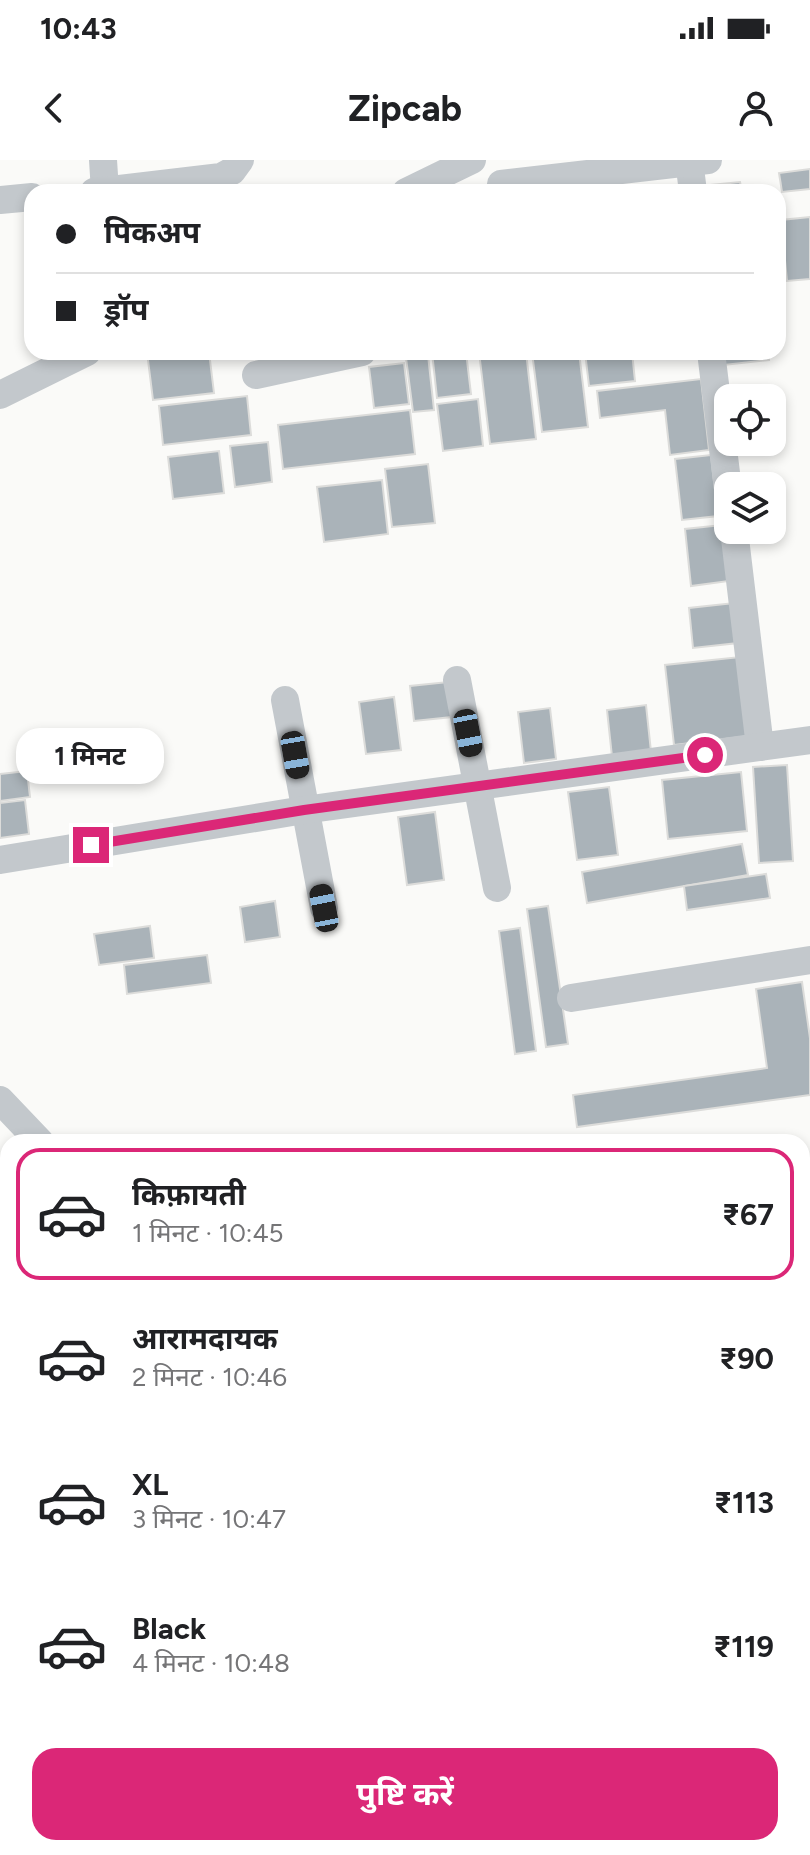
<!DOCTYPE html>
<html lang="hi">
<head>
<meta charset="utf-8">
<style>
  :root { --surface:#fff; --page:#f6f6f6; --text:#202124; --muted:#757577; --line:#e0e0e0; --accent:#db2777 }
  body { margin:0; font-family:Figtree,"Noto Sans Devanagari",sans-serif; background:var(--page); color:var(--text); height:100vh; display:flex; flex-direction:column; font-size:30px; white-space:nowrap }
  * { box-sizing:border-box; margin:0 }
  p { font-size:26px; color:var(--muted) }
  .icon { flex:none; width:44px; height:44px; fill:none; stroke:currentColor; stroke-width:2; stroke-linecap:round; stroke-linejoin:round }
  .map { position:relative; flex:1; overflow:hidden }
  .side { position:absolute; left:0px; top:974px; width:810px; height:722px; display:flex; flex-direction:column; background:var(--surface); border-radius:24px 24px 0 0; box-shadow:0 4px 12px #0003 }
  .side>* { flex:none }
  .hud { position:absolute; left:24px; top:24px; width:762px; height:176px; border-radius:24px; box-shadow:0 4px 12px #0003; display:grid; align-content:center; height:176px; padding:0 32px; background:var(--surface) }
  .controls { position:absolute; left:714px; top:224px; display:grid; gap:16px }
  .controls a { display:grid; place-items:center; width:72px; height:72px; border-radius:16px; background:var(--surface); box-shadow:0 4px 12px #0003; font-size:40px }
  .end { position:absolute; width:36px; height:36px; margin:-18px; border:10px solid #db2777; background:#fff; box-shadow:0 0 0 4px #fff }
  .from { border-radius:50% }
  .bubble { position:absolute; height:56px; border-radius:24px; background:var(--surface); box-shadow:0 4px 12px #0003; font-size:26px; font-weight:700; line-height:56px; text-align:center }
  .car { position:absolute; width:24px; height:48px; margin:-24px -12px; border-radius:10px; box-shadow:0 0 6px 2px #0007; background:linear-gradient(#222 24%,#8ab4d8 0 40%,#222 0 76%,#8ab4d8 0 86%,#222 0) }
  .hud b { display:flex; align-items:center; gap:28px; height:76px; font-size:30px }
  .hud b+b { border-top:2px solid var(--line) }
  .hud i { width:20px; height:20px; background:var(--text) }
  ul { padding:14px 0 0; list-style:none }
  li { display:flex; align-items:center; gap:24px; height:132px; margin:0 16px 12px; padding:0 16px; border:4px solid transparent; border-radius:24px }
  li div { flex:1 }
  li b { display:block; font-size:30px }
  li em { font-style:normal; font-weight:700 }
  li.active { border-color:var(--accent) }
  li>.icon { width:72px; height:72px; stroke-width:1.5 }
  .button { display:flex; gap:16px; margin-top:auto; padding:16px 32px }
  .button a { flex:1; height:92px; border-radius:24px; background:var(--accent); color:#fff; font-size:32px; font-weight:700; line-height:92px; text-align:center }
  .status { display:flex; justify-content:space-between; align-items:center; height:56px; padding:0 40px; background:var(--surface); direction:ltr }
  .status svg { height:22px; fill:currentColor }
  header { display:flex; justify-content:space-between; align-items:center; height:104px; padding:0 32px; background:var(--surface); font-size:36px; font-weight:700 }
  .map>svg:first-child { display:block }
  .building { fill:#aab3b9; stroke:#dcdcda; stroke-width:2 }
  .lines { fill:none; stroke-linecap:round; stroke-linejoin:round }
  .minor { stroke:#c3c8cc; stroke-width:28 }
  .route { stroke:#db2777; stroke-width:10 }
</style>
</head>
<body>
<div class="status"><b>10:43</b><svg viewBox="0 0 49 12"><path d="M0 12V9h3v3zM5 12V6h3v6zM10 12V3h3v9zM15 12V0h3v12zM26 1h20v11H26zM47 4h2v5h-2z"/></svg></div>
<header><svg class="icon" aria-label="back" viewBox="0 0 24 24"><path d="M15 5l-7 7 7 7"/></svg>Zipcab<svg class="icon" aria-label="person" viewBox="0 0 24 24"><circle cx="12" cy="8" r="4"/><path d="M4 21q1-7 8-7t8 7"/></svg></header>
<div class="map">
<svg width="810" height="1695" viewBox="0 0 810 1695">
  <rect width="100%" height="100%" fill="#fafaf8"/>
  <g class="building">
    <path d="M810,9V29L782,32L779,13Z"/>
    <path d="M588,20L589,32H540Z"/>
    <path d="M740,22L742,32H702L701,26Z"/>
    <path d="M810,57V119L787,121L781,60Z"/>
    <path d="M147,192H209L214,233L153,240Z"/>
    <path d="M432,192H466L471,234L437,238Z"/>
    <path d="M479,192H526L536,279L490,284Z"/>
    <path d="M532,192H579L588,267L542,272Z"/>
    <path d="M585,192H632L635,221L589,226Z"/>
    <path d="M723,192H768L769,200L724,205Z"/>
    <path d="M428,195L434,250L413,252L406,198Z"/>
    <path d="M404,203L409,244L374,248L369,207Z"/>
    <path d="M701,219L709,290L670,295L665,250L600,258L597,231Z"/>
    <path d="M247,236L251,275L163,285L159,246Z"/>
    <path d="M478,239L483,286L443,291L437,244Z"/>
    <path d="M410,250L415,294L283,309L278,265Z"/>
    <path d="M268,282L272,322L235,327L230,286Z"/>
    <path d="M219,291L224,333L173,339L168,297Z"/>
    <path d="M711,295L718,356L682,360L675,299Z"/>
    <path d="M428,304L435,363L392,367L385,309Z"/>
    <path d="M382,320L388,374L324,382L317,327Z"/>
    <path d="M722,365L729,421L691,426L685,369Z"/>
    <path d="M734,443L738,483L693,488L689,448Z"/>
    <path d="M740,497L750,576L674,585L665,505Z"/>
    <path d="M448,522L452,557L414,561L410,526Z"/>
    <path d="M394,537L401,590L366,594L359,542Z"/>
    <path d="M646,545L652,601L613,606L607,550Z"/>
    <path d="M550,548L556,599L524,603L518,552Z"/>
    <path d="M787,605L793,701L759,703L753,607Z"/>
    <path d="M27,611L30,637L0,641V614Z"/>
    <path d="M741,612L747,671L668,679L662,620Z"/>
    <path d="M609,627L618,695L577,700L568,632Z"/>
    <path d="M25,640L29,674L0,678V643Z"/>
    <path d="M435,652L444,720L407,725L398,657Z"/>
    <path d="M742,684L748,715L587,743L582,712Z"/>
    <path d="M766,714L770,738L687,750L684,726Z"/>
    <path d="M275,741L280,777L245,782L240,747Z"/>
    <path d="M548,746L568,884L546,887L527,749Z"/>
    <path d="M150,766L154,798L99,805L94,774Z"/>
    <path d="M520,768L536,891L515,894L499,771Z"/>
    <path d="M207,795L211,823L127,834L124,805Z"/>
    <path d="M802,822L810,878V935L577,967L573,935L767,908L756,829Z"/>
    <path d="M4,1003H8V1035Z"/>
    <path d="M805,1456H810V1501H809Z"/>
    <path d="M0,1548H8V1579L0,1580Z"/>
    <path d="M5,1601L8,1615V1688H22L23,1695H0V1602Z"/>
    <path d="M802,1672L803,1695H755V1688H802Z"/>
    <path d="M93,1688H153L154,1695H93Z"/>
    <path d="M657,1688H685L682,1695H654Z"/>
    <path d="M689,1688H726L723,1695H686Z"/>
  </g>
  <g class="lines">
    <g class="minor">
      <path d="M103,0L105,31"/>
      <path d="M689,0L693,32"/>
      <path d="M501,24L708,0"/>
      <path d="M94,32L221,17L232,11L240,0"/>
      <path d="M406,32L472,0"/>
      <path d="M0,40L32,37"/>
      <path d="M711,192L728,329"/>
      <path d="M256,215L362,192"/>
      <path d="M0,235L87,192"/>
      <path d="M734,370L760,587"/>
      <path d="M457,520L497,728"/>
      <path d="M285,540L324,748"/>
      <path d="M0,700L304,650L810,580"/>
      <path d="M571,838L810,800"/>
      <path d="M0,940L40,982"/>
      <path d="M802,1372L810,1362"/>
      <path d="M802,1665H810"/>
      <path d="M30,1688L32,1695"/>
      <path d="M324,1695L373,1688"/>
      <path d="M395,1695L400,1688"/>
      <path d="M603,1695L606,1688"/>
      <path d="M743,1695L746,1688"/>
    </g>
  </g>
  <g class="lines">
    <path class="route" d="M91,685L304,650L705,595"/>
  </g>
</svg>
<div class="controls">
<a><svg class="icon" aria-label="locate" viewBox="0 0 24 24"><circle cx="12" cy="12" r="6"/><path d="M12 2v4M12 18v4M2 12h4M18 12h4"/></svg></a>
<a><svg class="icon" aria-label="layers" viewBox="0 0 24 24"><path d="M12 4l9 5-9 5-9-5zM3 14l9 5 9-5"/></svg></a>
</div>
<i class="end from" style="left:705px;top:595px"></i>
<i class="end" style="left:91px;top:685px"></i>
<div class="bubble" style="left:16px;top:568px;width:148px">1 मिनट</div>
<i class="car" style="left:468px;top:573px;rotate:169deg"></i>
<i class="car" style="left:295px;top:595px;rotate:170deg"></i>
<i class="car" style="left:324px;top:748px;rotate:349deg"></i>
<div class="hud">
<b><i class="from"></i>पिकअप</b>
<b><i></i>ड्रॉप</b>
</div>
<section class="side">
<ul>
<li class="active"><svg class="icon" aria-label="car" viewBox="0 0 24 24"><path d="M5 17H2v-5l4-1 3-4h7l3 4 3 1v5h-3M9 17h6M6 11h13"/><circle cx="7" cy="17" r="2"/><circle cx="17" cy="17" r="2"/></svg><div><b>किफ़ायती</b><p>1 मिनट · 10:45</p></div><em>₹67</em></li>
<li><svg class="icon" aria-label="car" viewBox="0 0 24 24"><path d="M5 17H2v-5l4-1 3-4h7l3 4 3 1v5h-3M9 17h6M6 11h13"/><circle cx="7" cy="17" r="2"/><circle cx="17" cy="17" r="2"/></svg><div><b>आरामदायक</b><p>2 मिनट · 10:46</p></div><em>₹90</em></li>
<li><svg class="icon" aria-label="car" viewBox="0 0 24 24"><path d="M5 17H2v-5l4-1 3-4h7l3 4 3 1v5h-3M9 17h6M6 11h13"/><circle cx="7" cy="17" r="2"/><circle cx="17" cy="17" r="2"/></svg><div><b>XL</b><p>3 मिनट · 10:47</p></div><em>₹113</em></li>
<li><svg class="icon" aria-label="car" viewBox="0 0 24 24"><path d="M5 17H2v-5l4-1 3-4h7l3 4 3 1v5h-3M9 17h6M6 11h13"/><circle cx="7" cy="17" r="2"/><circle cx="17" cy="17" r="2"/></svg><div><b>Black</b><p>4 मिनट · 10:48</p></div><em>₹119</em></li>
</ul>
<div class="button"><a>पुष्टि करें</a></div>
</section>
</div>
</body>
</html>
